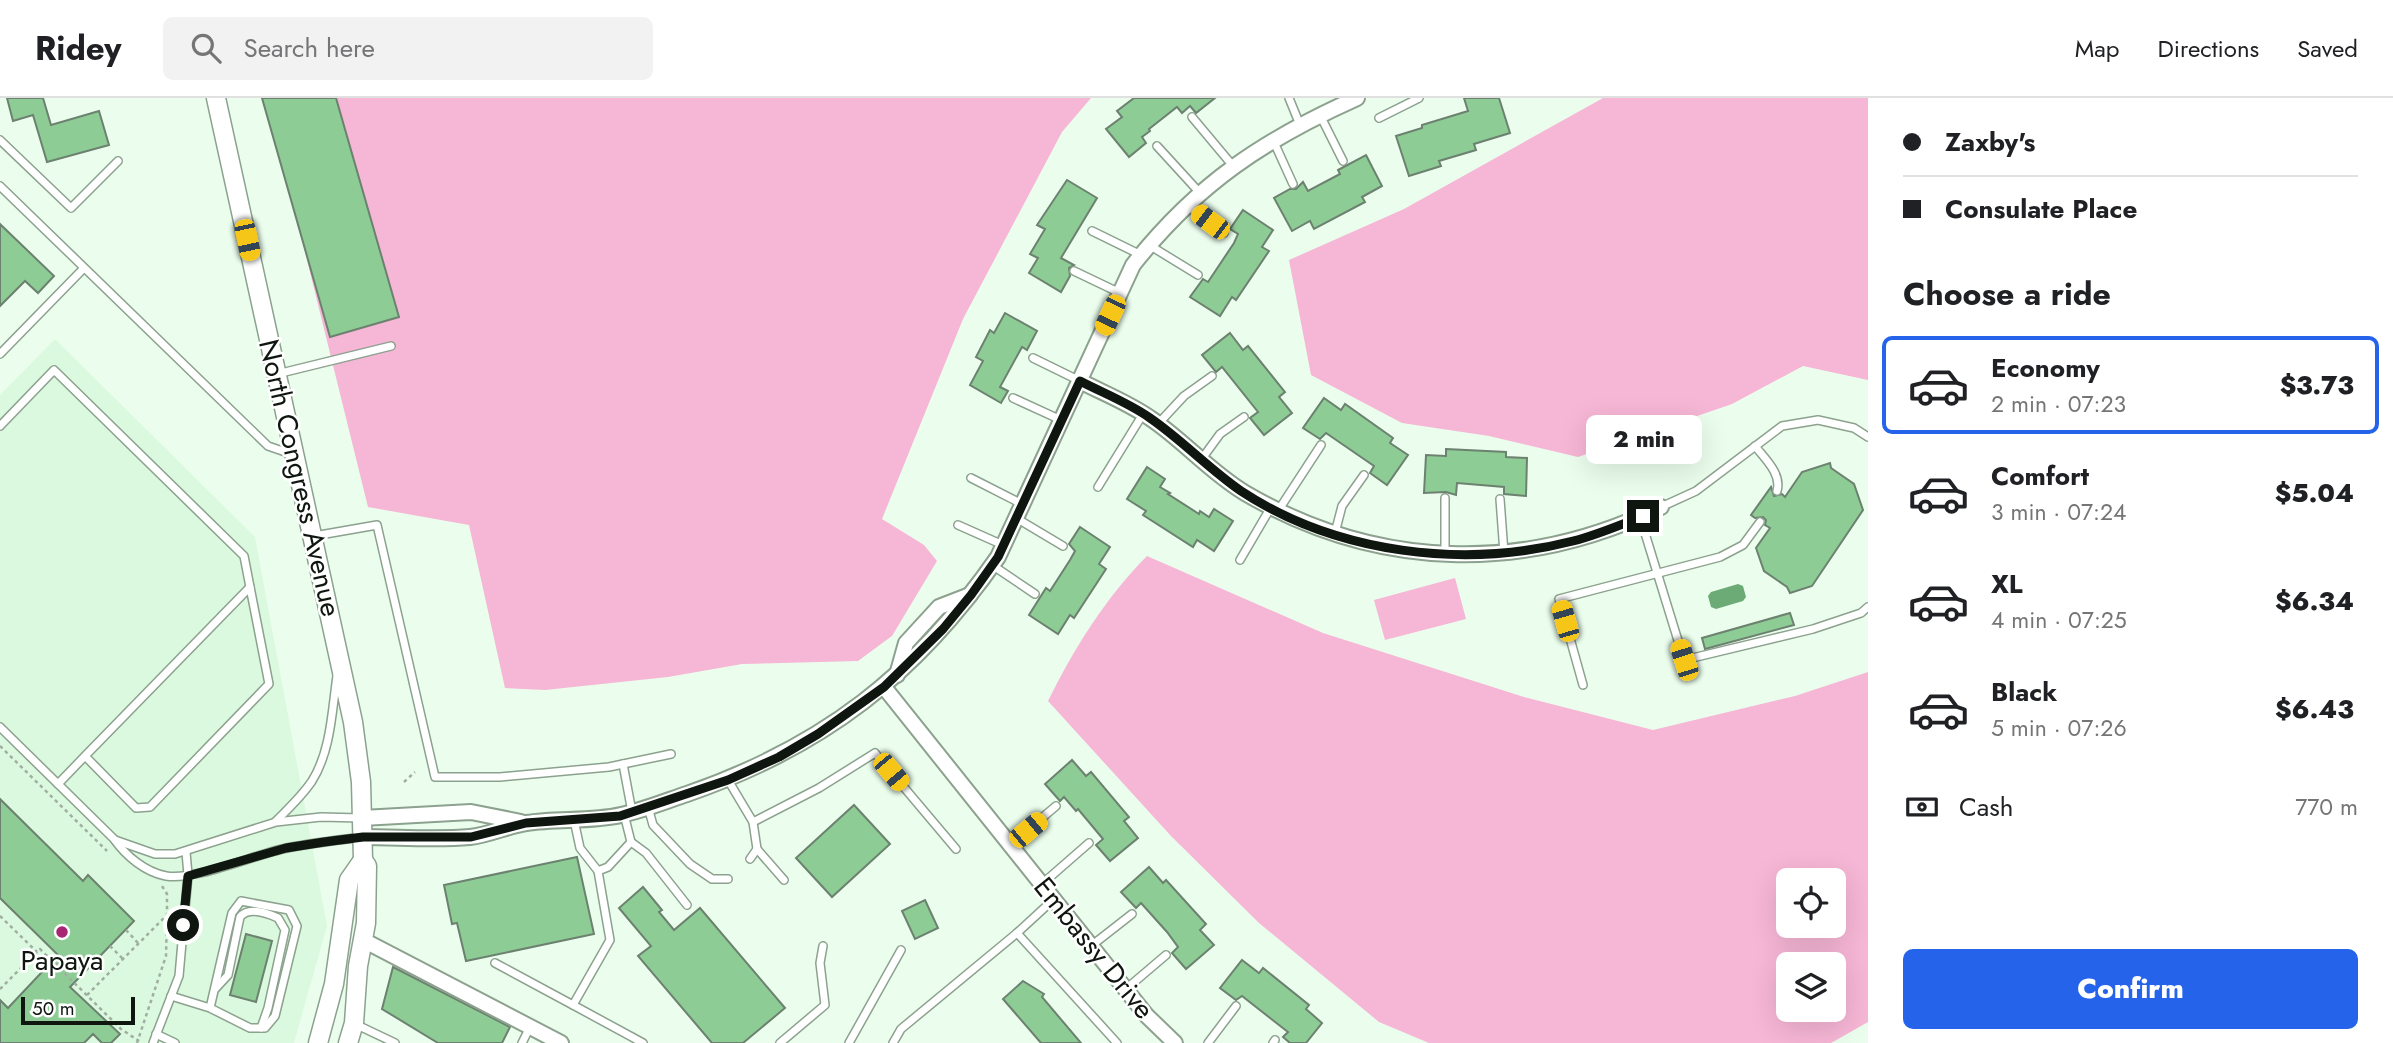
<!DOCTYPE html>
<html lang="en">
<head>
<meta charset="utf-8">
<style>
  :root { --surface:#fff; --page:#f2f2f2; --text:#202124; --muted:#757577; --line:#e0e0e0; --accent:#2563eb }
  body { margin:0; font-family:Jost,sans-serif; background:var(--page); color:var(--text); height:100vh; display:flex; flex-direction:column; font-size:26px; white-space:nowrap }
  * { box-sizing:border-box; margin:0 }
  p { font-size:23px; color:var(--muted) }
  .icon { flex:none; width:38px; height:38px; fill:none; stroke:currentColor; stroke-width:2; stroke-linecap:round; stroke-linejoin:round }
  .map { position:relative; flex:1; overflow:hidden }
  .sheet { display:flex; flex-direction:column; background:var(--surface); width:525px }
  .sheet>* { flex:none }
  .top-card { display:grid; align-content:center; height:154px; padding:0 35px; background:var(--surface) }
  .controls { position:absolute; left:1776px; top:770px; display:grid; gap:14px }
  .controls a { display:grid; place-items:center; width:70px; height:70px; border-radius:10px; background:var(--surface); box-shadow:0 7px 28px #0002; font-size:35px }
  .scale { position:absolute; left:21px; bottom:18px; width:114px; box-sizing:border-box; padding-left:7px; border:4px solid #0e160f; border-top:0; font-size:19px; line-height:24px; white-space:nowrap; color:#0e160f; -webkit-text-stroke:5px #fff; paint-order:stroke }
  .end { position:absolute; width:32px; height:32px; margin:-16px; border:9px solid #0e160f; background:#fff; box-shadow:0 0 0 4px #fff }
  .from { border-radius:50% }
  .bubble { position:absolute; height:49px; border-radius:10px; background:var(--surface); box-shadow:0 7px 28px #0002; font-size:23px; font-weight:800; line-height:49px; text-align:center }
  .car { position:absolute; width:21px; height:42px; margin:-21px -10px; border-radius:9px; box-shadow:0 0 5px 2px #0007; background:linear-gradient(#f5c518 24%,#345 0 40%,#f5c518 0 76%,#345 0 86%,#f5c518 0) }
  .top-card b { display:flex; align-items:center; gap:24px; height:66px; font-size:26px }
  .top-card b+b { border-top:2px solid var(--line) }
  .top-card i { width:18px; height:18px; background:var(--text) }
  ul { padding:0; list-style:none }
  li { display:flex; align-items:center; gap:21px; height:98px; margin:0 14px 10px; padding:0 21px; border:4px solid transparent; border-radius:10px }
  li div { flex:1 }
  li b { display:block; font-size:26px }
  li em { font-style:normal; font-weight:800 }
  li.active { border-color:var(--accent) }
  li>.icon { width:63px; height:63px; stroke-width:1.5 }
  h2 { padding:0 35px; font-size:32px; line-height:84px }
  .pay { display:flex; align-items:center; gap:18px; height:77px; padding:0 35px; font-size:26px }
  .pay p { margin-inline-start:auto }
  .button { display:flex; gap:14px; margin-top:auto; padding:14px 35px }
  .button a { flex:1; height:80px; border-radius:10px; background:var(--accent); color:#fff; font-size:28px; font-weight:800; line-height:80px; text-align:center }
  header { display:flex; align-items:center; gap:42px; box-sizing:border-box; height:98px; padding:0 35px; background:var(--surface); border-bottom:2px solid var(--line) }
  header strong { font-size:33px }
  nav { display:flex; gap:38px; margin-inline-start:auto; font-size:24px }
  .search { width:490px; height:63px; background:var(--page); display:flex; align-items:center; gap:18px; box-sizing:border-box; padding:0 24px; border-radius:10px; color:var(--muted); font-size:26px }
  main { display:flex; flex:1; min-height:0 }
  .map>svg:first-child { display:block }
  .built { fill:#dbf9de }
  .green { fill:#f6b6d5; fill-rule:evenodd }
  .water { fill:#6dab76 }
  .building { fill:#8ecc96; stroke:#6c816f; stroke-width:2 }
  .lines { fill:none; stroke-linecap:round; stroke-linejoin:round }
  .service-casing { stroke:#8ca18e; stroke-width:10 }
  .minor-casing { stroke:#8ca18e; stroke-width:18 }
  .tertiary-casing { stroke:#8ca18e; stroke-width:21 }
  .path { stroke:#a0afa1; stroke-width:2.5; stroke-dasharray:3.5 3.5; stroke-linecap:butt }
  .service { stroke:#fff; stroke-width:7 }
  .minor { stroke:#fff; stroke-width:14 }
  .tertiary { stroke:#fff; stroke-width:18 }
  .route { stroke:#0e160f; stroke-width:9 }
  .poi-dot { fill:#a72674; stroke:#fff; stroke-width:2.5 }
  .labels { text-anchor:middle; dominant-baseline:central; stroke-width:5; stroke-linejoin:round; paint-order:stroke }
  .street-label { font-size:28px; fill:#0e160f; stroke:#fff }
  .poi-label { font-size:28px; fill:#0e160f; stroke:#fff }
</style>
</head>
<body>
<header>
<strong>Ridey</strong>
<div class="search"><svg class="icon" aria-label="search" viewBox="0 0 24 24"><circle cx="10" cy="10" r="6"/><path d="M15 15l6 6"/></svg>Search here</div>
<nav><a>Map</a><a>Directions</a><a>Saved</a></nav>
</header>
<main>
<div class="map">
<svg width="1868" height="945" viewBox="0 0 1868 945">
  <rect width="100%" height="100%" fill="#ebfeed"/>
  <path class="built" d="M55,241L255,439L327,828L294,945H0V297Z"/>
  <g class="green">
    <path d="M267,0H1091L1062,34L963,221L882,421L924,447L937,463L892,538L858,563L742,566L668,579L545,592L505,590L469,427L368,409Z"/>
    <path d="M1603,0H1868V282L1803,268L1732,306L1578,359L1489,338L1402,325L1311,277L1289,162L1404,111Z"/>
    <path d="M1147,458L1323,535L1524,599L1653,632L1795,598L1868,574V924L1831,945H1429L1379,924L1259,825L1171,738L1048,603C1073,552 1106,499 1147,458ZM1834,782V828H1788V782ZM1834,866V912H1788V866Z"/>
    <path d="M1455,480L1466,521L1385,542L1374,502Z"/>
  </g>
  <path class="water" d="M1738,486L1743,488L1746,499L1743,503L1716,511L1711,509L1708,498L1711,494Z"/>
  <g class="building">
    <path d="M7,0H43L51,27L99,13L109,47L47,64L33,17L13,23Z"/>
    <path d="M262,0H336L399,219L330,239Z"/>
    <path d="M1134,0H1215L1196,15L1190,8L1182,15L1177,9L1149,31L1150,33L1142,39L1146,45L1129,59L1106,31L1122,19L1117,13Z"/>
    <path d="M1464,0H1499L1510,35L1474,46L1476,52L1439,63L1441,68L1409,78L1396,38L1422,30V27L1468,13Z"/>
    <path d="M1366,57L1382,88L1362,99L1365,104L1314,131L1310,123L1292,133L1274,100L1290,91H1296L1303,84L1308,93L1340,76L1338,72Z"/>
    <path d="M1067,82L1097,100L1061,160L1074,167L1069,170L1070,178L1061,194L1029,175L1038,160L1030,156L1045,131L1037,127Z"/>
    <path d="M1243,112L1273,132L1262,149L1269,153L1236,202L1232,199L1220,218L1190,199L1203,181L1208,184L1234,145L1238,136L1230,131Z"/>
    <path d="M0,126L54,178L38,195L25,183L0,208Z"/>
    <path d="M1005,215L1037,233L1027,252L1022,249L1000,289L1008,293L1001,305L970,287L983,263L976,259L990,232L994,235Z"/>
    <path d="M1230,235L1243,252L1248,248L1285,294L1279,299L1292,315L1264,337L1250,320L1258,314L1222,269L1216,274L1202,257Z"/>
    <path d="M1324,300L1341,312L1345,306L1393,340L1390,345L1408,357L1387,387L1370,375L1374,368L1326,335L1320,341L1303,330Z"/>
    <path d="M1446,351L1506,354V359L1527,360L1526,398L1504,396V389L1457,385L1456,397L1446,394L1424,395L1426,357L1446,358Z"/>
    <path d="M1830,365L1831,370L1854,386L1863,412L1812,488L1790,495L1787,489L1764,473L1756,450L1770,430L1765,427L1766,422L1763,419L1755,420L1751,417L1771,389L1774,398L1782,396L1785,399L1802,374Z"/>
    <path d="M1147,369L1165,381L1160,389L1170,395L1168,396L1199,416L1200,413L1209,419L1214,411L1233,423L1214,453L1197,442L1193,449L1143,417L1146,413L1127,401Z"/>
    <path d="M1080,429L1110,449L1099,466L1106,471L1074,520L1070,517L1058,536L1029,517L1046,490L1050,493L1070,462L1075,453L1069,446Z"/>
    <path d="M1790,515L1794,527L1705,551L1702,540Z"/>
    <path d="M1072,662L1086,678L1091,674L1129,719L1124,723L1138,740L1110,763L1096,747L1103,741L1078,711L1076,713L1064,699L1060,703L1045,686Z"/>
    <path d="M0,701L83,783L88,777L134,823L70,889L120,936L111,945H102L93,936L84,945H0V902L8,910L58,857L0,800Z"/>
    <path d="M854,707L890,746L832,799L796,760Z"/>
    <path d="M577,759L594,836L466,863L457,825L452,826L444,787Z"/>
    <path d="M1149,769L1163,785L1166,782L1206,826L1200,832L1214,847L1186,871L1172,855L1178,849L1167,834L1141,805L1136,810L1121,794Z"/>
    <path d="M643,789L662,812L659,814L674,832L700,810L785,910L743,945H712L638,858L651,848L619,810Z"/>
    <path d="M925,802L938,830L915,841L902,813Z"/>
    <path d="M246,836L272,843L256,904L230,897Z"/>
    <path d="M1242,862L1259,875L1263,870L1309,907L1306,911L1322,925L1306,945H1290L1283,939L1288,934L1256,909L1242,898L1236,902L1220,890Z"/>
    <path d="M393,869L510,929L502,945H438L382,911Z"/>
    <path d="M1023,883L1044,896L1042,899L1081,945H1041L1003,901Z"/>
  </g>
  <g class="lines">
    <g class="service-casing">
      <g id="service">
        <path d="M1289,0L1300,27"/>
        <path d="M1320,17L1343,63"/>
        <path d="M1192,19L1233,68"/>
        <path d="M1379,20L1419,0"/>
        <path d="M0,42L71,110L118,63"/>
        <path d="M1273,42L1293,86"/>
        <path d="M1157,48L1200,95"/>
        <path d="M0,88L268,348L294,357"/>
        <path d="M1188,108L1224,135"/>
        <path d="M1092,133L1141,157"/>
        <path d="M1149,147L1198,177"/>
        <path d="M1074,173L1120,195"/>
        <path d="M0,256L83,171"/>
        <path d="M1033,260L1080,283"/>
        <path d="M277,276L391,248"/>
        <path d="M1013,300L1061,322"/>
        <path d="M1158,326L1184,298L1212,278"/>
        <path d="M0,328L54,272L244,458L250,489"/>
        <path d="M1755,348C1765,361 1782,376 1777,393"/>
        <path d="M1201,362L1220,336L1244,319"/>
        <path d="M971,380L1022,406"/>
        <path d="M1098,389L1143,316"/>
        <path d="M1500,401L1504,455"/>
        <path d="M1661,409L1696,393L1782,328L1818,322L1854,330L1868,339"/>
        <path d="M1278,413L1321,347"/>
        <path d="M1640,419L1684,562L1813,531L1861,515L1868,509"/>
        <path d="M1016,420L1063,448"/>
        <path d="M958,427L1003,447"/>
        <path d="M1335,435L1342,408L1364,377"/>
        <path d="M314,438L377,427L435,679H500L609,669L671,656"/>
        <path d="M1445,455V400"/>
        <path d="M1240,462L1271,409"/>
        <path d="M992,467L1035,496"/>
        <path d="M1583,587L1559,501L1720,459L1743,447L1760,424"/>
        <path d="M0,629L114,741C126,758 145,774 166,778C195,783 256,756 287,750C312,745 338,742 363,739"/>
        <path d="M623,666L632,714"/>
        <path d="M728,682L753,724L819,690L875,655L956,751"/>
        <path d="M58,686L85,658L250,489L269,586L150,709L136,710L85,658"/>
        <path d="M648,709L653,727L690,766L712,781H728"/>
        <path d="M574,722L580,750L598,773L608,769L631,744L624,716"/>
        <path d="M276,723C289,710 302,698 312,683C331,653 332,612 337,578"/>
        <path d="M115,742L155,756H175L276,724L321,719L361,720"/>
        <path d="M631,744L646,755L687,807"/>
        <path d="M1010,747L1056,708"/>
        <path d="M757,751L784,782"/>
        <path d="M750,761L757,751L753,724"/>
        <path d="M1042,786L1089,745"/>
        <path d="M1054,801L1017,835L1117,945"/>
        <path d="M1091,848L1132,816"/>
        <path d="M495,865L573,907L610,842L598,773"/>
        <path d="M216,890L228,877L240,819C249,808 267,815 278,820L285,832L268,910L261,930"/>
        <path d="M1126,891L1166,857"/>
        <path d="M171,898L210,910L250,930H265L275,918L297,828L289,812L241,803L232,815L210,910"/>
        <path d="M573,907L643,945"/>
        <path d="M355,926L395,945"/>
        <path d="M156,936L175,945"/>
        <path d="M153,945L179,878L188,777L186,754"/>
        <path d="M522,945L530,929"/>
        <path d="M780,945L825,907L820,865L823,848"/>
        <path d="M849,945L901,852"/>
        <path d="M893,945L901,931L1017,835"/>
        <path d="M1208,945L1236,908"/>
        <path d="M1273,945L1275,942"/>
      </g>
    </g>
    <g class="minor-casing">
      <g id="minor">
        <path d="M1080,283C1103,295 1129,305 1150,320C1183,342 1210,374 1245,395C1377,472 1524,476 1661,409"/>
        <path d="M897,577L906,545L939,509L970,497"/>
        <path d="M884,589L1147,918L1175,945"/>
        <path d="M362,720L471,714L521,724"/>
        <path d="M363,739C398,739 435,742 470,739C489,737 507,728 526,725C557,720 591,724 621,717C644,712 666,703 687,696C823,649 916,577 998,459L1133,167C1197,86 1263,42 1357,0"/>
        <path d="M363,842L561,945"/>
      </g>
    </g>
    <g class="tertiary-casing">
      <g id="tertiary">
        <path d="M216,0L353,624L361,684L363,762L367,768L366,825L358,868L354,925L348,945"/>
        <path d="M318,945L334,886L349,782L363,762"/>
      </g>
    </g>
    <g class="path">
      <path d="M0,648L107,753"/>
      <path d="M404,684L415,674"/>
      <path d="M0,818L37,854"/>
      <path d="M126,832L138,845"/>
      <path d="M110,848L123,861"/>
      <path d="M0,891L40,851L121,931L139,943"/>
      <path d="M87,897L167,817V796L162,788"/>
      <path d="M137,945L166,858L167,817"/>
    </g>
    <use href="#service" class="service"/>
    <use href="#minor" class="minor"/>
    <use href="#tertiary" class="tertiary"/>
  </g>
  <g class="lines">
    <path class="route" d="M183,827L188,778L286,750L324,744L363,739H471L526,725L620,718L728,682L779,659L818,636L884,589L943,531L971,497L998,459L1080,283C1103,295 1129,305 1150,320C1182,342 1209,371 1241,393C1337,456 1464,471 1573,443C1597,437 1620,427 1643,418"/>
  </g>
  <circle class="poi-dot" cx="62" cy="834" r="7"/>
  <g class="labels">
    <g class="street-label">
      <text transform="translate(300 380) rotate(77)">North Congress Avenue</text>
      <text transform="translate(1094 850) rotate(51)">Embassy Drive</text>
    </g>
    <g class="poi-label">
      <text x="62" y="862">Papaya</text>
    </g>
  </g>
</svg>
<div class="controls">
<a><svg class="icon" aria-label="locate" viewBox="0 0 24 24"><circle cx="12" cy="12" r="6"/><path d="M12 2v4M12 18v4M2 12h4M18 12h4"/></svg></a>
<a><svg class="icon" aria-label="layers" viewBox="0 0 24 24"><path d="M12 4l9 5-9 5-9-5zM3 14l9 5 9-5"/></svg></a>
</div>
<div class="scale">50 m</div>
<i class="end from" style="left:183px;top:827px"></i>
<i class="end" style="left:1643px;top:418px"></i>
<div class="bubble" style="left:1586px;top:317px;width:116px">2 min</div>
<i class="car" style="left:1210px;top:124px;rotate:307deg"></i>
<i class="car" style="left:247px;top:142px;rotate:168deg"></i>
<i class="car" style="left:1110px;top:217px;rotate:205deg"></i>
<i class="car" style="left:1565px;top:523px;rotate:344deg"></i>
<i class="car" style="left:1684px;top:562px;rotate:342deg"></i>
<i class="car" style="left:891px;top:674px;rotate:140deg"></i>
<i class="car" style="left:1028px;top:732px;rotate:50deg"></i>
</div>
<section class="sheet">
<div class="top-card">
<b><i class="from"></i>Zaxby's</b>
<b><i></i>Consulate Place</b>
</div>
<h2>Choose a ride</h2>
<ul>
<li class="active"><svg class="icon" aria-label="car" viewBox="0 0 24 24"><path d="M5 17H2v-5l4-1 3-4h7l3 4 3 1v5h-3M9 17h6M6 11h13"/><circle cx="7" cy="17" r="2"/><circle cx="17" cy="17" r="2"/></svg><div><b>Economy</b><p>2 min · 07:23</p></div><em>$3.73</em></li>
<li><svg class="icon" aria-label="car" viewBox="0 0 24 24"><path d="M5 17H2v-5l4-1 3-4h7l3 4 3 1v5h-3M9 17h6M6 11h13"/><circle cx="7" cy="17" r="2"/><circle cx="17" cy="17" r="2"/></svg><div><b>Comfort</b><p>3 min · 07:24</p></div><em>$5.04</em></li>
<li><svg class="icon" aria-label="car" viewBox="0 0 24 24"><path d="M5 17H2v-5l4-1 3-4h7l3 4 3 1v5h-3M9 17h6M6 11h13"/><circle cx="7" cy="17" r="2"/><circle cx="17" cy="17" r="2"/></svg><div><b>XL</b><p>4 min · 07:25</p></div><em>$6.34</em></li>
<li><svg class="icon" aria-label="car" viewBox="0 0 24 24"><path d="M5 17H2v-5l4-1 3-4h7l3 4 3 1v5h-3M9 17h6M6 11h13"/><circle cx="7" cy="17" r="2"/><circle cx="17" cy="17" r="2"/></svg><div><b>Black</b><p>5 min · 07:26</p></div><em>$6.43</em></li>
</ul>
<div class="pay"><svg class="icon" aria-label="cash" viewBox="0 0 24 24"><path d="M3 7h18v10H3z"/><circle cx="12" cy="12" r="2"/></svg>Cash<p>770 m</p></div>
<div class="button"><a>Confirm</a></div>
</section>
</main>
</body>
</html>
